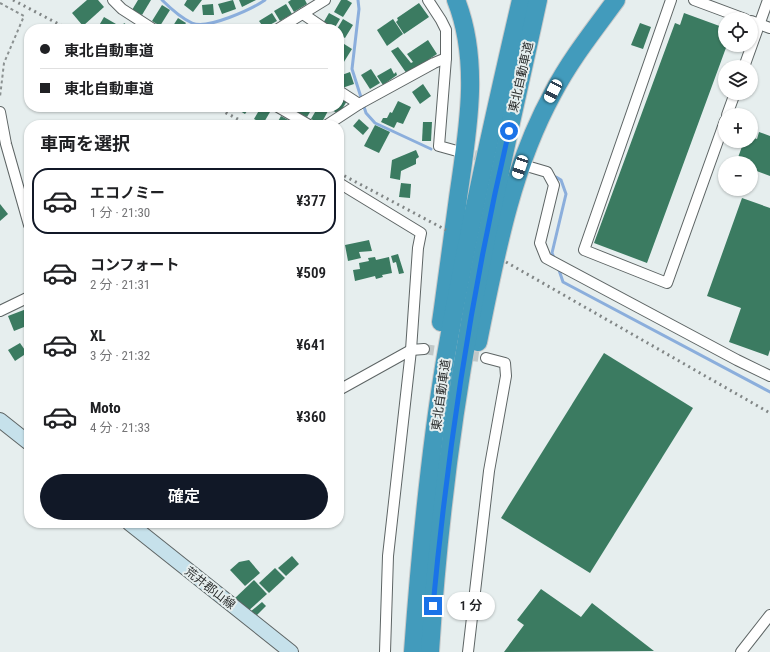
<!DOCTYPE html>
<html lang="ja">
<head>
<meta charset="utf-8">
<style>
  :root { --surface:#fff; --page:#f6f6f6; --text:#202124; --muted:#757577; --line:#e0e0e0; --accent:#111827 }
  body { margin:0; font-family:"Roboto Condensed","Noto Sans JP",sans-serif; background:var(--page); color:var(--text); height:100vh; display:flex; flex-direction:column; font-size:15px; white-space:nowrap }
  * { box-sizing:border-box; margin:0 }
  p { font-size:13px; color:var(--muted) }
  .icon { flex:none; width:22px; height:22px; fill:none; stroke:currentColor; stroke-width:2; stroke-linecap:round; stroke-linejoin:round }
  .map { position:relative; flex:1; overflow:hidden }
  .panel { position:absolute; left:24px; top:120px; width:320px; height:408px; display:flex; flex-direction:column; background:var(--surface); border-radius:16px; box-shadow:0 1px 3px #0004 }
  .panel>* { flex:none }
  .banner { position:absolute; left:24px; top:24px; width:320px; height:88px; border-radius:16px; box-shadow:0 1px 3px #0004; display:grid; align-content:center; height:88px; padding:0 16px; background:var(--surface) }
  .fabs { position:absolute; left:718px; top:12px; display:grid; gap:8px }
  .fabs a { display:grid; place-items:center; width:40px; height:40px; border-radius:50%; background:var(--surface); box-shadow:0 1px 3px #0004; font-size:20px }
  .end { position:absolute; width:18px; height:18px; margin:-9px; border:5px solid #1a73e8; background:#fff; box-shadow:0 0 0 2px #fff }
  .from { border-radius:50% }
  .bubble { position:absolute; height:28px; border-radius:14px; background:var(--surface); box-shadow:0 1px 3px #0004; font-size:13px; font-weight:600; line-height:28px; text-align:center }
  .car { position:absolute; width:12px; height:24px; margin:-12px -6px; border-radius:5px; box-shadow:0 0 3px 1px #0007; background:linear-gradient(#fff 24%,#345 0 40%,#fff 0 76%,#345 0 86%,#fff 0) }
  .banner b { display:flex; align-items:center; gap:14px; height:38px; font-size:15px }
  .banner b+b { border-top:1px solid var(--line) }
  .banner i { width:10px; height:10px; background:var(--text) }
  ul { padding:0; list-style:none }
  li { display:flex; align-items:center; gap:12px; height:66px; margin:0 8px 6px; padding:0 8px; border:2px solid transparent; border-radius:16px }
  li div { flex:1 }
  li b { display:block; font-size:15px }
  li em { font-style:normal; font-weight:600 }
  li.on { border-color:var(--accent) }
  li>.icon { width:36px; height:36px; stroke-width:1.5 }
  h2 { padding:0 16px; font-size:18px; line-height:48px }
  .action { display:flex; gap:8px; margin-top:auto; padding:8px 16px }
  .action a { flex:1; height:46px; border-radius:24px; background:var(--accent); color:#fff; font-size:16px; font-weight:600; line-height:46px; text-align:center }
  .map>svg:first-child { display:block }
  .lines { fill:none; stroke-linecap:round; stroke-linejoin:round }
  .stream { stroke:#8baedc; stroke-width:3 }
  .building { fill:#3b7b61 }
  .minor-tunnel { stroke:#c1c8c8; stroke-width:10; stroke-dasharray:10 5; stroke-linecap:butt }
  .minor-casing { stroke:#5e6565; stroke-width:12 }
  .secondary-casing { stroke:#5e6565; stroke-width:16 }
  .motorway-casing { stroke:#c8c9c9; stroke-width:20 }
  .path { stroke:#8b9191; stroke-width:2; stroke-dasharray:3 3; stroke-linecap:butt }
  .minor { stroke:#fff; stroke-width:10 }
  .secondary { stroke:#c6e1eb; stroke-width:14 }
  .motorway { stroke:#429bbc; stroke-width:18 }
  .rail { stroke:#818686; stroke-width:3; stroke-dasharray:2 4; stroke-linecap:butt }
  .route { stroke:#1a73e8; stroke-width:5 }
  .labels { text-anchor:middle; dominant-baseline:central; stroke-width:4; stroke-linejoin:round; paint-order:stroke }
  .street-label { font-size:12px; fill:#2b2e2e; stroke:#e6eeee }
</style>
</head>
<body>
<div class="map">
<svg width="770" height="652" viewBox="0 0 770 652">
  <rect width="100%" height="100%" fill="#e6eeee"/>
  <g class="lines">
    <g class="stream">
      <path d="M162,0C170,8 181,18 192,23C207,30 252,9 265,0"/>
      <path d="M358,0L359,9L352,69L366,113L375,123L431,149"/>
      <path d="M555,260L552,253L566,194L561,180L556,177"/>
      <path d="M558,267L563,282L770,392"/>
    </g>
  </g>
  <g class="building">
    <path d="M87,0H98L104,7L83,26L72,13Z"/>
    <path d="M138,0H151L142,15L132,10Z"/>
    <path d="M187,0H202L193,12L184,5Z"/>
    <path d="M233,0L236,9L222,14L218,4Z"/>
    <path d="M239,0H256L242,7Z"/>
    <path d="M291,0H305L307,4L294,12L288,2Z"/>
    <path d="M341,0H347L352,3L343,17L334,12Z"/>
    <path d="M419,3L429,17L404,34L396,22L398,20L397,18Z"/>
    <path d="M213,4L214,15H203L202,5Z"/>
    <path d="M286,4L292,14L280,21L274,11Z"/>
    <path d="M162,5L170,10L160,26L152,21Z"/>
    <path d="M272,13L277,21L264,28L259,21Z"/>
    <path d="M329,13L340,19L334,29H329L322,25Z"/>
    <path d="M684,13L725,28L722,40L725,42V45H727L647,263L594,243L675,23L680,25Z"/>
    <path d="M104,17L116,24L113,29H97Z"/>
    <path d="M178,18L186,23L182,29H171Z"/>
    <path d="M343,19L353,25L345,38L339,35V29H337Z"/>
    <path d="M393,19L403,34L387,46L377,30Z"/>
    <path d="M124,23L133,29H121Z"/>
    <path d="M640,23L651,27L643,49L631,45Z"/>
    <path d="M306,24L314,29H303Z"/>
    <path d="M428,40L437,54L407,74L391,51L398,47L411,63L413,62L407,54Z"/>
    <path d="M341,42L352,49L342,65L339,63V45Z"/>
    <path d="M391,68L394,74L396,72L397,75L383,85L377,76Z"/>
    <path d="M371,69L380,83L370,89L361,75Z"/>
    <path d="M350,72L354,84L342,88L339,76Z"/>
    <path d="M423,84L431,96L420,104L412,92Z"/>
    <path d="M339,97L347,101L339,114L326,107H339Z"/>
    <path d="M398,101L411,107L403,124L397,122L394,128L381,122L383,118H387L390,112L392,113Z"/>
    <path d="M235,107H250L245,114L235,108Z"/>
    <path d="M261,107L270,112L263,124L254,119Z"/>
    <path d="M300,107H313L307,117L298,113Z"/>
    <path d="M318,107L328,111L321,124L311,119Z"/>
    <path d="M281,116L290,121L288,125H276Z"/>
    <path d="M359,119L369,128L363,135L353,126Z"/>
    <path d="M423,122H432L431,141H422Z"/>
    <path d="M375,125L390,132L379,153L364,146Z"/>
    <path d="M759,132L770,136V176L751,169V163H736L744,141H751V137L757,139Z"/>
    <path d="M416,150L419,157L416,159V164L401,171L400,180L390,178L392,160Z"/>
    <path d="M401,183L411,184L410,198L399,197Z"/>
    <path d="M742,198L770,208V350L768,356L729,342L741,308L707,296Z"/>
    <path d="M0,204L8,214L0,221Z"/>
    <path d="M369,240L372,251L359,252L361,258L348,261L345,245Z"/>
    <path d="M398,254L404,273L399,274L396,262L393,263L391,256Z"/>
    <path d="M375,257L376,260L389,257L392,273L382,275L383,277L376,279L375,276L355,281L353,270L360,269L359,263L369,261L368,258Z"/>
    <path d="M29,308V325L14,331L8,316Z"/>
    <path d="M20,343L27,353L15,361L8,350Z"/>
    <path d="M604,353L693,408L590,573L501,518Z"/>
    <path d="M292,556L299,564L286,576L278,568Z"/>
    <path d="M249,560L260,573L245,586L230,570L239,562Z"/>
    <path d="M275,568L285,578L269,593L259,583Z"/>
    <path d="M254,580L267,594L247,612L234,599Z"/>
    <path d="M541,589L581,617L592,603L654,651L504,652L524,625L517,620Z"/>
    <path d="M262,602L266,606L255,617L250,612Z"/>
  </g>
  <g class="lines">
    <g class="minor-tunnel">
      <path d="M460,152L526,166"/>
      <path d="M424,349L486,358"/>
    </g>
    <g class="minor-casing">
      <g id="minor">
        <path d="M113,0L122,9L153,29"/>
        <path d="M428,0L441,20L446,30V58L439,146L457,151"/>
        <path d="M671,0L584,250L667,283L725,121"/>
        <path d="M694,0L745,19"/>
        <path d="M303,14L325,29"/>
        <path d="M751,21L770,28"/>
        <path d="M278,29L325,0"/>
        <path d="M744,67L768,0"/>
        <path d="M339,91L359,104"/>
        <path d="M278,107L309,125"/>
        <path d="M0,112L6,144L29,225"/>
        <path d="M727,115L735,93"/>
        <path d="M327,125L359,104L434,63L446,58"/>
        <path d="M530,167L547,172L554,185L540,243L546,258L737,360L770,376"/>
        <path d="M339,183L421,233L418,248L411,350L388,556L385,652"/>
        <path d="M0,311L29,297"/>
        <path d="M339,390L411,350L424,349"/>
        <path d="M468,652L489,471L506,376L505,363L486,358"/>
        <path d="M741,652L770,615"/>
      </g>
    </g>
    <g class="secondary-casing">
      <g id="secondary">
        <path d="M0,420L29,443"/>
        <path d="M129,523L291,652"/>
      </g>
    </g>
    <g class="motorway-casing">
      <g id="motorway">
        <path d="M441,322C447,281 452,240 458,198C467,134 481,63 456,0"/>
        <path d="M478,342C495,258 511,169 553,93C570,60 594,30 616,0"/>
        <path d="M413,652C420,555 429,457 445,361C466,240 493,120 521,0"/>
        <path d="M430,652C437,541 450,431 470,322C489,214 515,107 538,0"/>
      </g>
    </g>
    <path class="path" d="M0,3L24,16L4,63L0,97"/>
    <use href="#minor" class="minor"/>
    <use href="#secondary" class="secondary"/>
    <use href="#motorway" class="motorway"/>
    <g class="rail">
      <path d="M13,0L68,29"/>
      <path d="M215,107L249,125"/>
      <path d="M339,173L446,230"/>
      <path d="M506,262L770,413"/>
    </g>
  </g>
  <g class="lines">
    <path class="route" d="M433,606C448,446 472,288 509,131"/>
  </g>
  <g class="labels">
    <g class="street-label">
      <text transform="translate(521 77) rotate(-77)">東北自動車道</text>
      <text transform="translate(441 395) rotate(-82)">東北自動車道</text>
      <text transform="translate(210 588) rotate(38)">荒井郡山線</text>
    </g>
  </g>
</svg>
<div class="fabs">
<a><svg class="icon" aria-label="locate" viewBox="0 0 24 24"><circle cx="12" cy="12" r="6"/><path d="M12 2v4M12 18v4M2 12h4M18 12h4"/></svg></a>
<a><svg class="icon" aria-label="layers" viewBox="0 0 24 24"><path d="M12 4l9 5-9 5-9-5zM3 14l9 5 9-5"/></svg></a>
<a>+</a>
<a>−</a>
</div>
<i class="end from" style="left:509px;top:131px"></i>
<i class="end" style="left:433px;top:606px"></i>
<div class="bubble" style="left:447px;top:592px;width:48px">1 分</div>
<i class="car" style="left:553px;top:91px;rotate:207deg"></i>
<i class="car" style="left:520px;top:167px;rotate:198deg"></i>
<div class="banner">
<b><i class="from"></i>東北自動車道</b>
<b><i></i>東北自動車道</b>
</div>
<section class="panel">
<h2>車両を選択</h2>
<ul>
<li class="on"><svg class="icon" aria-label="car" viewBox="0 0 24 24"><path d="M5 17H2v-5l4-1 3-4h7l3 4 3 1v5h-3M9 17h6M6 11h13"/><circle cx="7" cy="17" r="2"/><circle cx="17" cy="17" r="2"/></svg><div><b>エコノミー</b><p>1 分 · 21:30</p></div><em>¥377</em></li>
<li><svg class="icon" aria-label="car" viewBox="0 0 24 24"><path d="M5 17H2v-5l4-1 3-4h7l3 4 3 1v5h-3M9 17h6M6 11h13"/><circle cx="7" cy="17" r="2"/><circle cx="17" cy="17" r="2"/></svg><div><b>コンフォート</b><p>2 分 · 21:31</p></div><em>¥509</em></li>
<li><svg class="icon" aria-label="car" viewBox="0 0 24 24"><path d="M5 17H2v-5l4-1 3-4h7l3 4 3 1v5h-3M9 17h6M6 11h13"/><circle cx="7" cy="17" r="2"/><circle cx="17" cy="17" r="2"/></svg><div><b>XL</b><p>3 分 · 21:32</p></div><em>¥641</em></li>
<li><svg class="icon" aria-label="car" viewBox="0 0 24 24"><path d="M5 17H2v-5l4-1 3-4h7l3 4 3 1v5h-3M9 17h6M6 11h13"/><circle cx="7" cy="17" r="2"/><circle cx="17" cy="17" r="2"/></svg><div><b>Moto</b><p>4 分 · 21:33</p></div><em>¥360</em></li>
</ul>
<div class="action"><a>確定</a></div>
</section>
</div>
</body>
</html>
